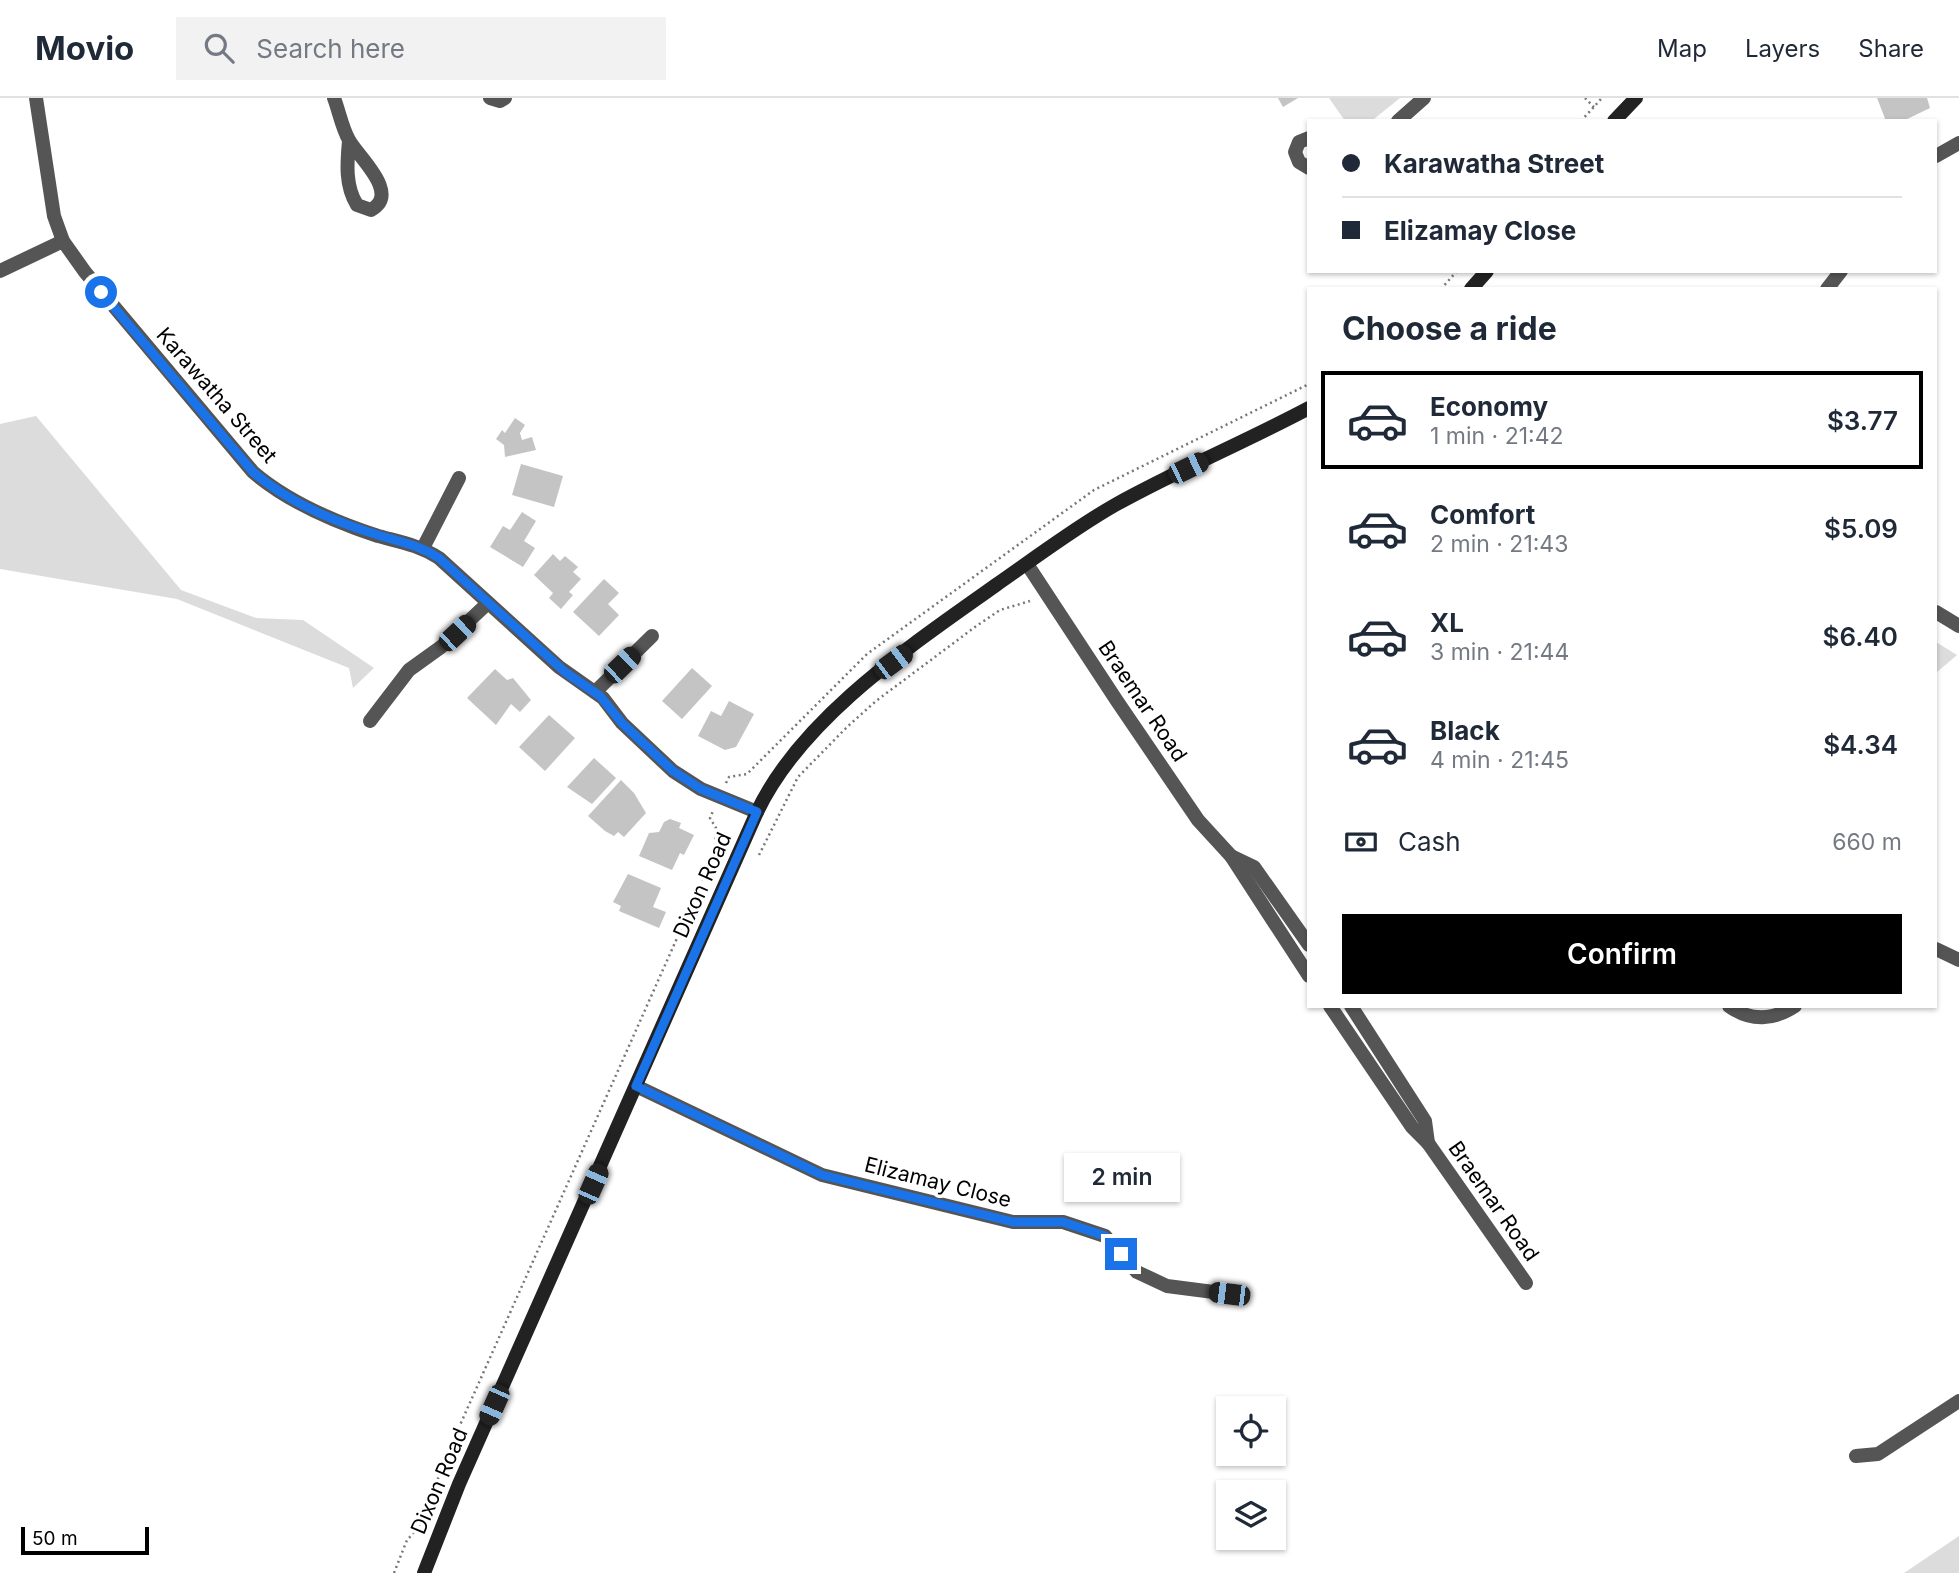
<!DOCTYPE html>
<html lang="en">
<head>
<meta charset="utf-8">
<style>
  :root { --surface:#fff; --page:#f2f2f3; --text:#1f2937; --muted:#747a83; --line:#e0e1e3; --accent:#000 }
  body { margin:0; font-family:Inter,sans-serif; background:var(--page); color:var(--text); height:100vh; display:flex; flex-direction:column; font-size:26px; white-space:nowrap }
  * { box-sizing:border-box; margin:0 }
  p { font-size:23px; color:var(--muted) }
  .icon { flex:none; width:38px; height:38px; fill:none; stroke:currentColor; stroke-width:2; stroke-linecap:round; stroke-linejoin:round }
  .map { position:relative; flex:1; overflow:hidden }
  .side { position:absolute; left:1307px; top:189px; width:630px; height:721px; display:flex; flex-direction:column; background:var(--surface); border-radius:0px; box-shadow:0 2px 5px #0004 }
  .side>* { flex:none }
  .banner { position:absolute; left:1307px; top:21px; width:630px; height:154px; border-radius:0px; box-shadow:0 2px 5px #0004; display:grid; align-content:center; height:154px; padding:0 35px; background:var(--surface) }
  .fabs { position:absolute; left:1216px; top:1298px; display:grid; gap:14px }
  .fabs a { display:grid; place-items:center; width:70px; height:70px; border-radius:0px; background:var(--surface); box-shadow:0 2px 5px #0004; font-size:35px }
  .scale { position:absolute; left:21px; bottom:18px; width:128px; box-sizing:border-box; padding-left:7px; border:4px solid #000; border-top:0; font-size:19px; line-height:24px; white-space:nowrap; color:#000; -webkit-text-stroke:5px #fff; paint-order:stroke }
  .end { position:absolute; width:32px; height:32px; margin:-16px; border:9px solid #1a73e8; background:#fff; box-shadow:0 0 0 4px #fff }
  .from { border-radius:50% }
  .bubble { position:absolute; height:49px; border-radius:0px; background:var(--surface); box-shadow:0 2px 5px #0004; font-size:23px; font-weight:600; line-height:49px; text-align:center }
  .car { position:absolute; width:21px; height:42px; margin:-21px -10px; border-radius:9px; box-shadow:0 0 5px 2px #0007; background:linear-gradient(#222 24%,#8ab4d8 0 40%,#222 0 76%,#8ab4d8 0 86%,#222 0) }
  .banner b { display:flex; align-items:center; gap:24px; height:66px; font-size:26px }
  .banner b+b { border-top:2px solid var(--line) }
  .banner i { width:18px; height:18px; background:var(--text) }
  ul { padding:0; list-style:none }
  li { display:flex; align-items:center; gap:21px; height:98px; margin:0 14px 10px; padding:0 21px; border:4px solid transparent; border-radius:0px }
  li div { flex:1 }
  li b { display:block; font-size:26px }
  li em { font-style:normal; font-weight:600 }
  li.current { border-color:var(--accent) }
  li>.icon { width:63px; height:63px; stroke-width:1.5 }
  h2 { padding:0 35px; font-size:32px; line-height:84px }
  .pay { display:flex; align-items:center; gap:18px; height:77px; padding:0 35px; font-size:26px }
  .pay p { margin-inline-start:auto }
  .button { display:flex; gap:14px; margin-top:auto; padding:14px 35px }
  .button a { flex:1; height:80px; border-radius:0px; background:var(--accent); color:#fff; font-size:28px; font-weight:600; line-height:80px; text-align:center }
  header { display:flex; align-items:center; gap:42px; box-sizing:border-box; height:98px; padding:0 35px; background:var(--surface); border-bottom:2px solid var(--line) }
  header strong { font-size:33px }
  nav { display:flex; gap:38px; margin-inline-start:auto; font-size:24px }
  .search { width:490px; height:63px; background:var(--page); display:flex; align-items:center; gap:18px; box-sizing:border-box; padding:0 24px; border-radius:0px; color:var(--muted); font-size:26px }
  .map>svg:first-child { display:block }
  .green { fill:#dcdcdc }
  .building { fill:#c4c4c4 }
  .lines { fill:none; stroke-linecap:round; stroke-linejoin:round }
  .path { stroke:#777; stroke-width:2.5; stroke-dasharray:2 3.5; stroke-linecap:butt }
  .minor { stroke:#555; stroke-width:14 }
  .tertiary { stroke:#555; stroke-width:14 }
  .secondary { stroke:#222; stroke-width:14 }
  .route { stroke:#1a73e8; stroke-width:9 }
  .labels { text-anchor:middle; dominant-baseline:central; stroke-width:7; stroke-linejoin:round; paint-order:stroke }
  .street-label { font-size:21px; fill:#000; stroke:#fff }
</style>
</head>
<body>
<header>
<strong>Movio</strong>
<div class="search"><svg class="icon" aria-label="search" viewBox="0 0 24 24"><circle cx="10" cy="10" r="6"/><path d="M15 15l6 6"/></svg>Search here</div>
<nav><a>Map</a><a>Layers</a><a>Share</a></nav>
</header>
<div class="map">
<svg width="1959" height="1475" viewBox="0 0 1959 1475">
  <rect width="100%" height="100%" fill="#fff"/>
  <g class="green">
    <path d="M1329,0H1400L1374,21L1345,23Z"/>
    <path d="M36,318L181,492L256,520L303,522L374,570L353,590L349,570L177,501L0,471V326Z"/>
    <path d="M1936,544L1957,557L1936,575Z"/>
    <path d="M1959,1438V1475H1904Z"/>
  </g>
  <g class="building">
    <path d="M1278,0H1298L1283,9Z"/>
    <path d="M1877,0H1927L1930,10L1903,23H1886Z"/>
    <path d="M515,320L525,327L520,335L522,342L532,339L536,352L505,359L504,347L496,341L502,332L505,335Z"/>
    <path d="M521,366L563,378L554,409L512,397Z"/>
    <path d="M522,414L536,423L524,443L535,450L523,469L490,449L503,428L510,432Z"/>
    <path d="M553,456L560,463L565,458L578,469L573,474L581,481L569,494L573,497L561,511L549,500L553,495L534,477Z"/>
    <path d="M604,481L619,495L608,506L619,517L599,538L573,514Z"/>
    <path d="M692,570L712,588L682,621L662,603Z"/>
    <path d="M495,571L507,582L513,580L531,602L520,614L511,606L496,627L467,600Z"/>
    <path d="M729,603L754,616L736,649L725,652L698,638L711,613L721,618Z"/>
    <path d="M549,617L575,640L545,673L519,649Z"/>
    <path d="M594,660L616,680L592,706L567,689Z"/>
    <path d="M621,682L634,695L646,715L624,739L618,734L614,738L605,733L588,718Z"/>
    <path d="M670,721L681,725L679,730L694,737L684,757L680,755L672,772L639,758L649,735L659,734L664,724Z"/>
    <path d="M628,776L661,790L653,809L666,814L659,830L619,813L621,808L613,804Z"/>
  </g>
  <g class="lines">
    <g class="path">
      <path d="M1585,0L1594,9"/>
      <path d="M1581,23L1602,0"/>
      <path d="M1441,191L1457,173"/>
      <path d="M726,685L729,679L747,676L867,556L1094,392L1309,286"/>
      <path d="M759,757L798,679L847,629L876,603L975,529L1000,512L1030,503"/>
      <path d="M394,1475L407,1442L420,1428L448,1354L715,755L716,730L710,720L713,713"/>
    </g>
    <g class="minor">
      <path d="M334,0C339,13 342,30 349,42C358,59 401,95 371,112L357,107C345,88 347,65 349,43"/>
      <path d="M490,0L500,3L505,0"/>
      <path d="M1398,23L1424,0"/>
      <path d="M1309,40L1299,44L1295,54L1299,64L1309,70"/>
      <path d="M1936,58L1959,45"/>
      <path d="M0,173L63,143"/>
      <path d="M1827,191L1841,173"/>
      <path d="M423,450L459,380"/>
      <path d="M1027,466L1117,603L1198,722L1231,758L1309,878"/>
      <path d="M1936,514L1959,528"/>
      <path d="M595,594L652,538"/>
      <path d="M370,623L409,572L441,549L488,505"/>
      <path d="M1231,758L1254,769L1309,847"/>
      <path d="M1936,851L1959,862"/>
      <path d="M1330,908L1412,1029L1428,1045L1526,1185"/>
      <path d="M1351,908L1425,1023L1428,1045"/>
      <path d="M1729,908C1751,924 1774,922 1795,908"/>
      <path d="M636,988L822,1077L1013,1124H1063L1105,1138L1137,1174L1167,1188L1229,1196"/>
      <path d="M1856,1358L1878,1356L1959,1303"/>
    </g>
    <path class="tertiary" d="M36,0L54,118L63,143L85,174L253,374C287,403 335,424 378,438C400,444 419,447 439,460L559,569L603,600L622,625L673,673L701,691L757,714"/>
    <g class="secondary">
      <path d="M1614,23L1636,0"/>
      <path d="M1471,191L1487,173"/>
      <path d="M424,1475L459,1386L757,714C802,619 912,547 996,487C1035,460 1073,431 1115,407C1178,372 1245,344 1309,310"/>
    </g>
  </g>
  <g class="lines">
    <path class="route" d="M101,194L253,374C287,403 335,424 378,437C400,444 419,447 439,460L565,574L600,598L622,625L673,673L701,691L757,714L636,988L822,1077L1013,1124H1063L1105,1138L1121,1156"/>
  </g>
  <g class="labels">
    <g class="street-label">
      <text transform="translate(217 297) rotate(49)">Karawatha Street</text>
      <text transform="translate(1143 603) rotate(56)">Braemar Road</text>
      <text transform="translate(702 787) rotate(-66)">Dixon Road</text>
      <text transform="translate(938 1084) rotate(14)">Elizamay Close</text>
      <text transform="translate(1494 1103) rotate(55)">Braemar Road</text>
      <text transform="translate(439 1383) rotate(-67)">Dixon Road</text>
    </g>
  </g>
</svg>
<div class="fabs">
<a><svg class="icon" aria-label="locate" viewBox="0 0 24 24"><circle cx="12" cy="12" r="6"/><path d="M12 2v4M12 18v4M2 12h4M18 12h4"/></svg></a>
<a><svg class="icon" aria-label="layers" viewBox="0 0 24 24"><path d="M12 4l9 5-9 5-9-5zM3 14l9 5 9-5"/></svg></a>
</div>
<div class="scale">50 m</div>
<i class="end from" style="left:101px;top:194px"></i>
<i class="end" style="left:1121px;top:1156px"></i>
<div class="bubble" style="left:1064px;top:1055px;width:116px">2 min</div>
<i class="car" style="left:1188px;top:370px;rotate:64deg"></i>
<i class="car" style="left:457px;top:535px;rotate:47deg"></i>
<i class="car" style="left:893px;top:564px;rotate:53deg"></i>
<i class="car" style="left:622px;top:567px;rotate:46deg"></i>
<i class="car" style="left:593px;top:1086px;rotate:24deg"></i>
<i class="car" style="left:1229px;top:1196px;rotate:277deg"></i>
<i class="car" style="left:494px;top:1307px;rotate:204deg"></i>
<div class="banner">
<b><i class="from"></i>Karawatha Street</b>
<b><i></i>Elizamay Close</b>
</div>
<section class="side">
<h2>Choose a ride</h2>
<ul>
<li class="current"><svg class="icon" aria-label="car" viewBox="0 0 24 24"><path d="M5 17H2v-5l4-1 3-4h7l3 4 3 1v5h-3M9 17h6M6 11h13"/><circle cx="7" cy="17" r="2"/><circle cx="17" cy="17" r="2"/></svg><div><b>Economy</b><p>1 min · 21:42</p></div><em>$3.77</em></li>
<li><svg class="icon" aria-label="car" viewBox="0 0 24 24"><path d="M5 17H2v-5l4-1 3-4h7l3 4 3 1v5h-3M9 17h6M6 11h13"/><circle cx="7" cy="17" r="2"/><circle cx="17" cy="17" r="2"/></svg><div><b>Comfort</b><p>2 min · 21:43</p></div><em>$5.09</em></li>
<li><svg class="icon" aria-label="car" viewBox="0 0 24 24"><path d="M5 17H2v-5l4-1 3-4h7l3 4 3 1v5h-3M9 17h6M6 11h13"/><circle cx="7" cy="17" r="2"/><circle cx="17" cy="17" r="2"/></svg><div><b>XL</b><p>3 min · 21:44</p></div><em>$6.40</em></li>
<li><svg class="icon" aria-label="car" viewBox="0 0 24 24"><path d="M5 17H2v-5l4-1 3-4h7l3 4 3 1v5h-3M9 17h6M6 11h13"/><circle cx="7" cy="17" r="2"/><circle cx="17" cy="17" r="2"/></svg><div><b>Black</b><p>4 min · 21:45</p></div><em>$4.34</em></li>
</ul>
<div class="pay"><svg class="icon" aria-label="cash" viewBox="0 0 24 24"><path d="M3 7h18v10H3z"/><circle cx="12" cy="12" r="2"/></svg>Cash<p>660 m</p></div>
<div class="button"><a>Confirm</a></div>
</section>
</div>
</body>
</html>
